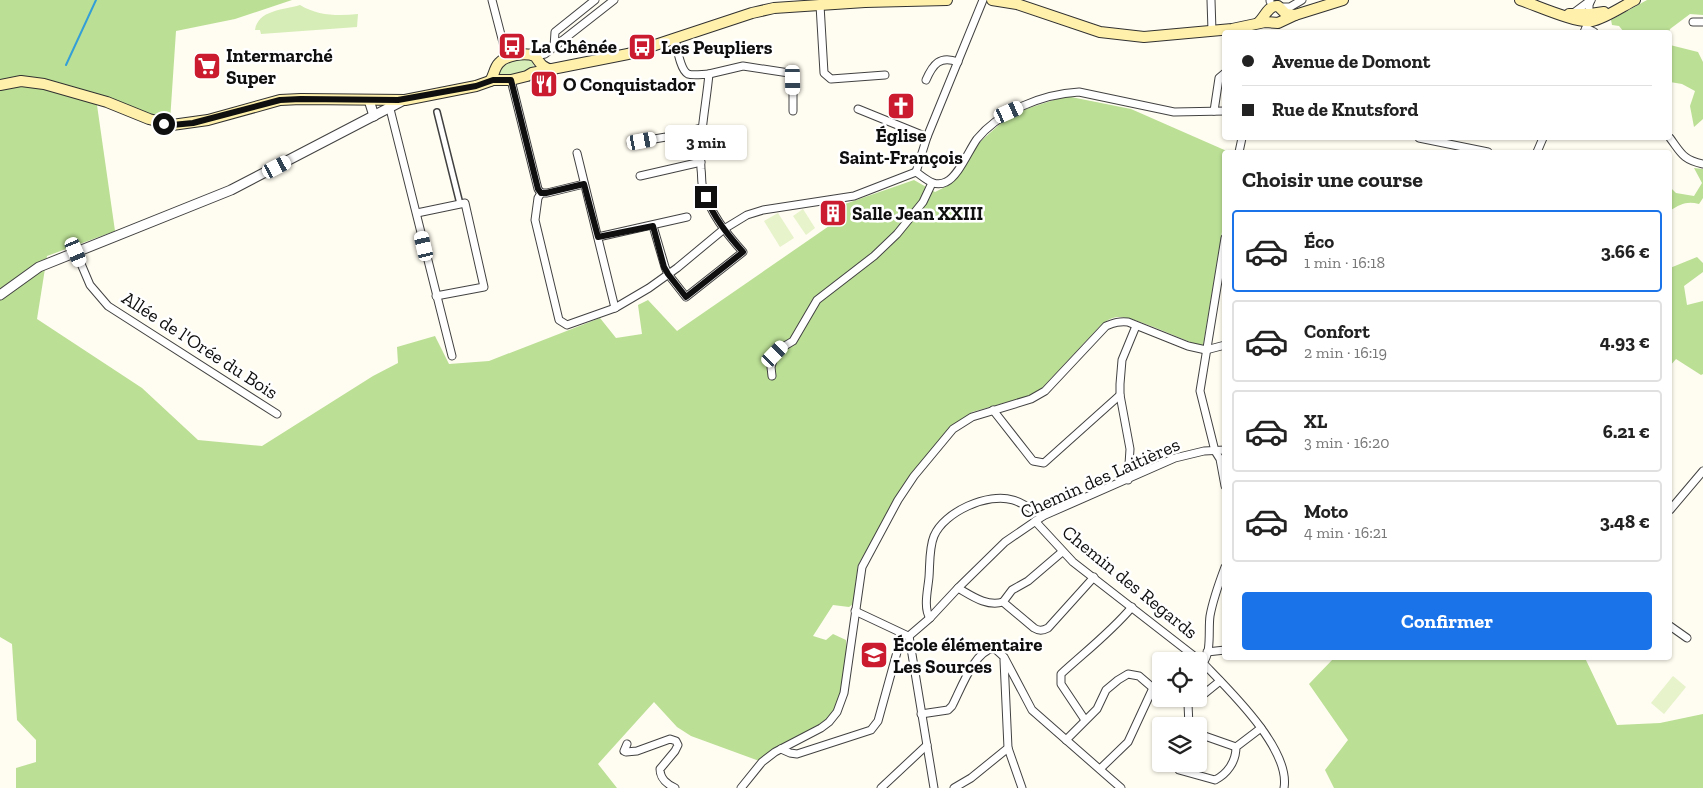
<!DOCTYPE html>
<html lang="fr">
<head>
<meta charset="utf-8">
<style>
  :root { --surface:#fff; --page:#f2f2f2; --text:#222; --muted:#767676; --line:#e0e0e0; --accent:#1a73e8 }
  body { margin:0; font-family:"Zilla Slab",serif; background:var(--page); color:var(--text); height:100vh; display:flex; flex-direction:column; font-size:19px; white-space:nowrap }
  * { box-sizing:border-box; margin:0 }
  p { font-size:16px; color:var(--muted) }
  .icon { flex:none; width:28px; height:28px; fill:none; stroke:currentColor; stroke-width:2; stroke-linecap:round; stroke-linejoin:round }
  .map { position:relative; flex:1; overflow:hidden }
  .side { position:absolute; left:1222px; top:150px; width:450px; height:510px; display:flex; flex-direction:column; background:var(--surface); border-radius:5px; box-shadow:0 1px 4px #0004 }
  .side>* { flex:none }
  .banner { position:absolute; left:1222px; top:30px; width:450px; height:110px; border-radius:5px; box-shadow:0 1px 4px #0004; display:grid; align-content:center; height:110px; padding:0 20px; background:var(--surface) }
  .fabs { position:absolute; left:1152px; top:652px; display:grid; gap:10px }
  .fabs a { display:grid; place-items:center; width:55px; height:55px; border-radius:5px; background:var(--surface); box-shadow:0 1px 4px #0004; font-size:25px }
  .end { position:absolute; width:22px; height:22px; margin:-11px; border:6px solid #0f0f0f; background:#fff; box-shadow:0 0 0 2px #fff }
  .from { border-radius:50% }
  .bubble { position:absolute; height:35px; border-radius:5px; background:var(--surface); box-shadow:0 1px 4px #0004; font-size:16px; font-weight:700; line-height:35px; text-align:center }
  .car { position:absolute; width:15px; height:30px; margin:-15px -8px; border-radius:6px; box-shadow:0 0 4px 1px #0007; background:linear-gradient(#fff 24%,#345 0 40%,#fff 0 76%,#345 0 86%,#fff 0) }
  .banner b { display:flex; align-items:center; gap:18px; height:48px; font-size:19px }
  .banner b+b { border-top:1px solid var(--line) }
  .banner i { width:12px; height:12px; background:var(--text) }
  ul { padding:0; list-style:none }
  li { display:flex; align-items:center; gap:15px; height:82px; margin:0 10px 8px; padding:0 10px; border:2px solid var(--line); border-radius:5px }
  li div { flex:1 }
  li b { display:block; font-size:19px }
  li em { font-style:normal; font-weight:700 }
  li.current { border-color:var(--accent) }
  li>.icon { width:45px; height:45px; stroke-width:1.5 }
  h2 { padding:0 20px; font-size:22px; line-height:60px }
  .button { display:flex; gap:10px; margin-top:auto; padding:10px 20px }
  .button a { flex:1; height:58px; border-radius:5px; background:var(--accent); color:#fff; font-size:20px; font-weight:700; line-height:58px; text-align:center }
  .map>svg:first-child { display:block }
  .green { fill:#d6edb7 }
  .forest { fill:#bbdf95 }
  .pitch { fill:#e7f3ca }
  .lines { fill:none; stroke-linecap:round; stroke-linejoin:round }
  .stream { stroke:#349fd7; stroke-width:2 }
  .pedestrian-casing { stroke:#424242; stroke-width:8 }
  .minor-casing { stroke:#424242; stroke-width:9 }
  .tertiary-casing { stroke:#424242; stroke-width:11 }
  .secondary-casing { stroke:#313131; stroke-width:12 }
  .pedestrian { stroke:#fff; stroke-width:5 }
  .minor { stroke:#fff; stroke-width:7 }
  .tertiary { stroke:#fff; stroke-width:9 }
  .secondary { stroke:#fff1ac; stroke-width:10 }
  .route { stroke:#0f0f0f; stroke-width:6 }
  .labels { text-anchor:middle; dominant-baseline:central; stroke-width:5; stroke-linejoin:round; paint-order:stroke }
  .poi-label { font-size:19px; font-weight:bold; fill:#0f0f0f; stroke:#fff; text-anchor:start }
  .street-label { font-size:19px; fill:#0f0f0f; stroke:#fff }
</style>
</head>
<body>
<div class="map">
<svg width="1703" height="788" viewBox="0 0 1703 788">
  <rect width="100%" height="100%" fill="#fffcf1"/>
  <g class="green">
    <path d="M300,5C318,16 338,16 358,14L357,27L261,34L260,30H255C258,10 283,10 300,5Z"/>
    <path d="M525,58L532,59L534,62L533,70L508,77L500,74L499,70L503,64Z"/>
  </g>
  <g class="forest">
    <path d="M0,0H292L235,19L176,31L170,121L98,95L97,105L115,231L47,256L37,319L142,388L198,440L262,446L373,376L398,363L397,347L435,336L449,364L489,361L600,318L616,338L642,334L638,305L648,300L677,331L845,215V204L914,180L935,192L949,185L981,141L1011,114L1066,96L1131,109L1229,152H1225V214L1203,346C1183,341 1133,315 1117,317C1110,318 1106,321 1100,326L1041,389L1029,396L972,412L950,428L907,480L858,565L853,604L849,607L833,605L813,636L826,640L833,634L846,640L847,650L842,693L829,722L762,762L691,736L677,727L654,702L598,764L617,788H16V768L36,762V740L17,720L12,644L0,637Z"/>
    <path d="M1647,0H1703V15L1690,14L1670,29L1669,32H1624L1619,26L1612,25L1611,20Z"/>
    <path d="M1670,45L1698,52L1703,62V119L1694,127L1690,106L1695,91L1682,84L1670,82Z"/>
    <path d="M1694,168L1703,169V198L1699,204C1687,201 1680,204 1670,211V187L1676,193L1694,196L1702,183Z"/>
    <path d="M1697,257L1703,263V272L1684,286L1687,305L1703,301V374L1701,375L1676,359L1670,366V268Z"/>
    <path d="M1334,658H1585L1617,725L1660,723L1703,714V788H1334L1325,770L1348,740L1309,684Z"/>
  </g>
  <g class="pitch">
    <path d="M803,209L815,228L806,235L793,216Z"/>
    <path d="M778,213L794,238L780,247L764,221Z"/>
    <path d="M1673,676L1686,687L1664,714L1651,703Z"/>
  </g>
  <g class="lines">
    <path class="stream" d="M66,65L96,0"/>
    <g class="pedestrian-casing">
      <path id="pedestrian" d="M437,112L460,204"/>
    </g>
    <g class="minor-casing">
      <g id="minor">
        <path d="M492,0L507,58"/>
        <path d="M1211,0L1212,31"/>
        <path d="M1270,0V1"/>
        <path d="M820,5L824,73L831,79L885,75"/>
        <path d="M1281,7H1290L1302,0"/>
        <path d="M1572,14L1591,0"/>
        <path d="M1693,22H1703"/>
        <path d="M1586,28L1594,32"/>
        <path d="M1584,32L1589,21V5L1591,0"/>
        <path d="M554,47L555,32L595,0"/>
        <path d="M535,56L545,54L614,0"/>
        <path d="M709,74L743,66L789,73L793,78V111"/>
        <path d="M511,80L538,189L541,193"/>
        <path d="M926,80C933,64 940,55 958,62"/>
        <path d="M389,105L452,356"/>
        <path d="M858,109L927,137"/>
        <path d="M1214,111L1219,78L1225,73"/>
        <path d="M1419,138L1488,152"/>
        <path d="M1670,138C1681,153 1683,160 1703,164"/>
        <path d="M631,143L666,137L701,128"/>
        <path d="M1239,152L1242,138"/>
        <path d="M1537,152L1543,138"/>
        <path d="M577,153L615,308"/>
        <path d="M916,172C925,178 934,188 946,182C958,177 969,150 977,139C1000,111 1043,94 1079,92L1174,112L1225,111"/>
        <path d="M916,172L927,137L983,0"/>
        <path d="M640,176L701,162"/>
        <path d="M541,193L538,198L535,220L559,320L567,325L615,308L649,288L677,268L724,229L747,215L763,210L854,196L916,172"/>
        <path d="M541,193H547L584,184"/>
        <path d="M417,213L465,203L484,287L436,296"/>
        <path d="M653,226L665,267L668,274L686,297L743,252C726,233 710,213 703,188C701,182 702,175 701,169C699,136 706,106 709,74C703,74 693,76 688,74C680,70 677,47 675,39"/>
        <path d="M598,237L687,217"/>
        <path d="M1225,238L1200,391L1215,451L1220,459L1225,486"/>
        <path d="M76,252L90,285L108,306L277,414"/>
        <path d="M772,376L771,367L775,354L783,347L793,341L817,300L874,256L897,234L923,202L932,183"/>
        <path d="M993,410L1033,461L1044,463L1120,395"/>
        <path d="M1128,480L1130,449L1120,395V384L1122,360L1136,326"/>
        <path d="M1670,510L1703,471"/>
        <path d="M1035,521L1073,562L1203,663C1228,689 1291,749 1284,788"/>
        <path d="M958,588C972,596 987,607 1003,602L1034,628C1039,631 1042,631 1048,628L1094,577"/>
        <path d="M1003,602L1012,590L1028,581L1062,552"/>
        <path d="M855,611L906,635"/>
        <path d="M930,618C923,608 928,589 929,577C930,564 929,548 934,536C944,512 988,492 1013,500C1023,503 1033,510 1043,516"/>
        <path d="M1670,626L1687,638"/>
        <path d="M909,636L930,618L958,588L1005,542L1043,516L1175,458L1204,451L1225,450"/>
        <path d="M909,636L934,788"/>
        <path d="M1207,652L1225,650"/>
        <path d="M1203,663C1212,651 1208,630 1210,616C1213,599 1219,583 1225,567"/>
        <path d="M1199,698L1220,681"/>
        <path d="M1177,699L1188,704L1198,699"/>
        <path d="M1188,704L1189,726"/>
        <path d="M921,714L948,710L952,706C961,689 974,651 994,648L1004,657L1032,710L1121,788"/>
        <path d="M1085,720L1061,684V674C1085,652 1111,632 1132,607"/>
        <path d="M1199,734L1236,747"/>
        <path d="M1066,740L1097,709L1106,690L1118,680L1128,674L1139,676L1153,688L1161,692"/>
        <path d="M627,744L624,751L626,752L637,751L670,739L676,741L678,745L675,751L660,769C660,779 667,784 675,788"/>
        <path d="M1008,748L1022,788"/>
        <path d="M781,749L790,753L797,754L871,730L878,721L902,634"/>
        <path d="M1175,764L1179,770L1215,780C1227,774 1236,762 1236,747L1261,728"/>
        <path d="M1100,769L1128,742L1153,688"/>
        <path d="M741,788L762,762L775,752L821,728L829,722L837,712L844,693L862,567L898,500L914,476L953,429L972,417L1031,399L1045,391L1106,326C1114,323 1119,321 1128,322L1188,346L1206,350L1225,345"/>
        <path d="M881,788L927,745"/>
        <path d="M954,788L971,778L1008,748L1004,660"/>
      </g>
    </g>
    <g class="tertiary-casing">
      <g id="tertiary">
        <path d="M369,100L374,116"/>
        <path d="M0,295L39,267L231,190L404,100"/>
      </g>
    </g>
    <g class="secondary-casing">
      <g id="secondary">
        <path d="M992,0L1017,4L1100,32L1144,37L1232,29L1265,22L1278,23L1295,15L1343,0"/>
        <path d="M1520,0C1536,5 1577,24 1592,21C1604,19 1623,6 1635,0"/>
        <path d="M1569,14H1590L1604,12"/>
        <path d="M1258,23C1265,17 1268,5 1278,6L1286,14L1295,15"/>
        <path d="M490,81C494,76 494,68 499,63C506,55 525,52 535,56C540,63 542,68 553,70"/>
        <path d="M0,85L21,81L44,84L107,102L149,119L172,125L208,120L280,100L301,99L405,100L476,86L493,80H511L527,76L532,73L628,54L752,13L774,8L865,2L947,0"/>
      </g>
    </g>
    <use href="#pedestrian" class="pedestrian"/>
    <use href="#minor" class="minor"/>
    <use href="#tertiary" class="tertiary"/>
    <use href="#secondary" class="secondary"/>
  </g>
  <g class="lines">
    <path class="route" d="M164,124L172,125L193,123L280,100L301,99L398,100L476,86L493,80H511L538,189L541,193H546L584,184L598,237L653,226L664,267L668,274L686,297L743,252C728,235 714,218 706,197"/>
  </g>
  <defs>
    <g id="bus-square" transform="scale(1.4375)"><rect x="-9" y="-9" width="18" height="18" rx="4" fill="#ca1c2e" stroke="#fff"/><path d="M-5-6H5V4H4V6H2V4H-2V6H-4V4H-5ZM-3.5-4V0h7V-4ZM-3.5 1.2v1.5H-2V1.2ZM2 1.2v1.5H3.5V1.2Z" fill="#fff"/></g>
    <g id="supermarket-square" transform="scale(1.4375)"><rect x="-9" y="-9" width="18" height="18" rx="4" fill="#ca1c2e" stroke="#fff"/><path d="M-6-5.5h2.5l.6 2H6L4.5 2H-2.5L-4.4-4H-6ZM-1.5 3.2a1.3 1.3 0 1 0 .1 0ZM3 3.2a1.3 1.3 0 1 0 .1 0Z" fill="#fff"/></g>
    <g id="restaurant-square" transform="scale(1.4375)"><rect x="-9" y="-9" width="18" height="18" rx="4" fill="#ca1c2e" stroke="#fff"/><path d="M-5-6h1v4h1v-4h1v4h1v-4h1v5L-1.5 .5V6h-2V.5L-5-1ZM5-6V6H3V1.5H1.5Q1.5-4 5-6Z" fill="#fff"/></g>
    <g id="church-square" transform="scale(1.4375)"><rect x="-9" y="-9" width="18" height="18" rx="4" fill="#ca1c2e" stroke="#fff"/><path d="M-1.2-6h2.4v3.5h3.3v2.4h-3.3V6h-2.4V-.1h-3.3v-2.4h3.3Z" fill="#fff"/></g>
    <g id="building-square" transform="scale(1.4375)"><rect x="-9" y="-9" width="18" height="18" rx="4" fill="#ca1c2e" stroke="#fff"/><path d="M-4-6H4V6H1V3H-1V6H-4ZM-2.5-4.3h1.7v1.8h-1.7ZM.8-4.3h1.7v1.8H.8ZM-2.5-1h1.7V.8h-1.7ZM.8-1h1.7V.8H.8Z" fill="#fff"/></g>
    <g id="school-square" transform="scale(1.4375)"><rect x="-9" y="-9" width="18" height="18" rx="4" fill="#ca1c2e" stroke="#fff"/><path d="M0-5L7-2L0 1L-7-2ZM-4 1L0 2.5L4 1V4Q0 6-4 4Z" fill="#fff"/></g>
  </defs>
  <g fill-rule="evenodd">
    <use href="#bus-square" x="512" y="46"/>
    <use href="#bus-square" x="642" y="47"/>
    <use href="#supermarket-square" x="207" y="66"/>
    <use href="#restaurant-square" x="544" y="84"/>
    <use href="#church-square" x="901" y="106"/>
    <use href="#building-square" x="833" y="213"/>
    <use href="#school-square" x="874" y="655"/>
  </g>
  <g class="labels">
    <g class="poi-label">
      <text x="531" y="46">La Chênée</text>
      <text x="661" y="47">Les Peupliers</text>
      <text x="226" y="55">Intermarché<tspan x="226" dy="22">Super</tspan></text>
      <text x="563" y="84">O Conquistador</text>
      <text x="901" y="135" text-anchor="middle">Église<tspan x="901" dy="22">Saint-François</tspan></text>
      <text x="852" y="213">Salle Jean XXIII</text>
      <text x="893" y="644">École élémentaire<tspan x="893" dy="22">Les Sources</tspan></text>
    </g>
    <g class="street-label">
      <text transform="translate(200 345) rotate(33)">Allée de l'Orée du Bois</text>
      <text transform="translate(1100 478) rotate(-24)">Chemin des Laitières</text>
      <text transform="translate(1130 582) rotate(39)">Chemin des Regards</text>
    </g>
  </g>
</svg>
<div class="fabs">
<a><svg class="icon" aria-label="locate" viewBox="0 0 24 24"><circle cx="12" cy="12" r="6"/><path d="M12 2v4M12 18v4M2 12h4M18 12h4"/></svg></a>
<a><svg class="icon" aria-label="layers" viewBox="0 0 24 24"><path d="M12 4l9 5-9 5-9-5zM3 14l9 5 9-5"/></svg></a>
</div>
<i class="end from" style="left:164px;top:124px"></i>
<i class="end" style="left:706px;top:197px"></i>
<div class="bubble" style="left:665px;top:125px;width:82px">3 min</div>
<i class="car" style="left:793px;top:80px;rotate:179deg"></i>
<i class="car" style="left:1009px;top:112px;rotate:66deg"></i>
<i class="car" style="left:642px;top:141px;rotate:80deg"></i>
<i class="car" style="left:277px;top:167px;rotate:63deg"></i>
<i class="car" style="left:424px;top:246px;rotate:347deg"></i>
<i class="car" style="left:76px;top:252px;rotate:157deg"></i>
<i class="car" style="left:775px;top:354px;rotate:44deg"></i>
<div class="banner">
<b><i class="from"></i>Avenue de Domont</b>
<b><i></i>Rue de Knutsford</b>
</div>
<section class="side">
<h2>Choisir une course</h2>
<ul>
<li class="current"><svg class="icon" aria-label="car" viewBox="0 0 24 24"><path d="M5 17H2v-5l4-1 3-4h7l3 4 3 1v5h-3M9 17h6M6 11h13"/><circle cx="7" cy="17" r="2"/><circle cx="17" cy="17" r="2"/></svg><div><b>Éco</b><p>1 min · 16:18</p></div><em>3.66 €</em></li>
<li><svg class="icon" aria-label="car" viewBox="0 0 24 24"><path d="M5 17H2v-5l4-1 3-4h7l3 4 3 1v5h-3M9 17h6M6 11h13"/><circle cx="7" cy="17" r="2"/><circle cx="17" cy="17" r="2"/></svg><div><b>Confort</b><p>2 min · 16:19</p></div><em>4.93 €</em></li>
<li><svg class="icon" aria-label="car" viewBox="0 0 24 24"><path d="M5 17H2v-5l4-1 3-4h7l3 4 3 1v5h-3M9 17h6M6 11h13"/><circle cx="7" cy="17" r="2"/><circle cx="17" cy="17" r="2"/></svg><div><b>XL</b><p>3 min · 16:20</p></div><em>6.21 €</em></li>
<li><svg class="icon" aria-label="car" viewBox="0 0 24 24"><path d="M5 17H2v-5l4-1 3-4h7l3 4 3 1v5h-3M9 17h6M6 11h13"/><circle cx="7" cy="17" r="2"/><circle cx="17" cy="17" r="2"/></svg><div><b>Moto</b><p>4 min · 16:21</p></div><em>3.48 €</em></li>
</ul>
<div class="button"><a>Confirmer</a></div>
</section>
</div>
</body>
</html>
